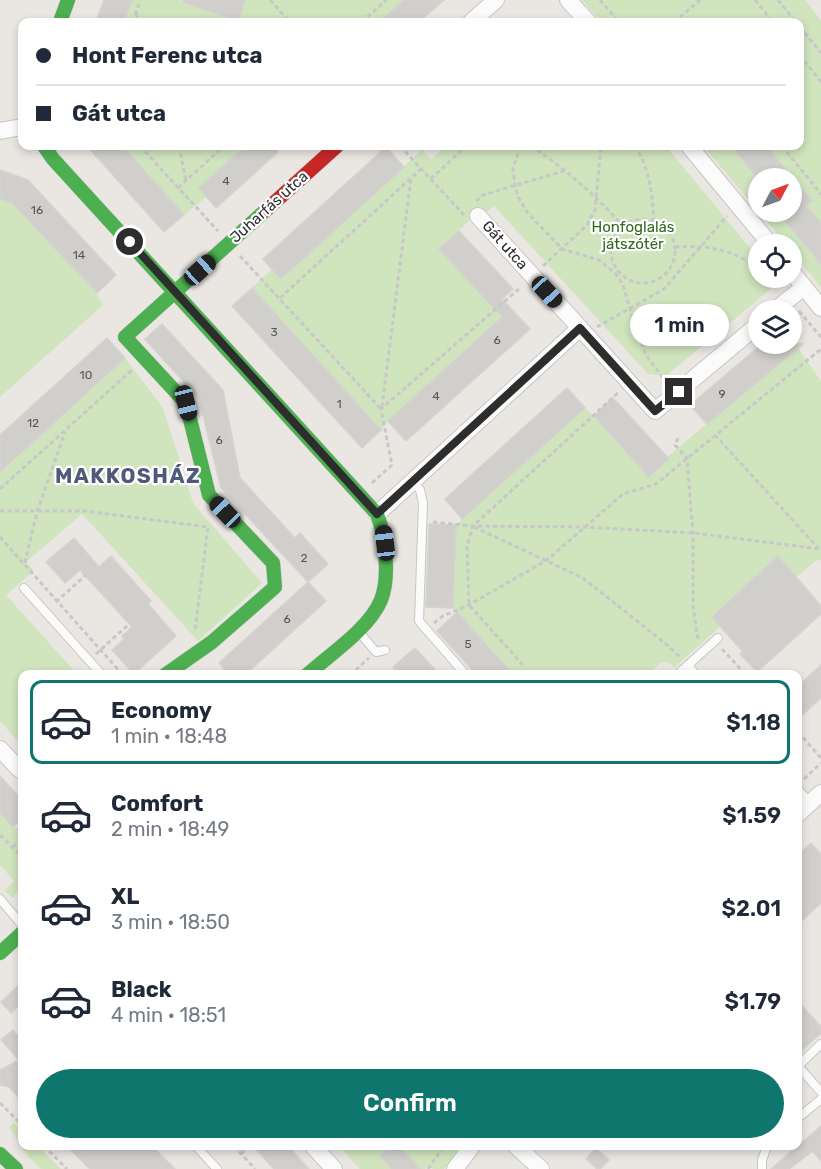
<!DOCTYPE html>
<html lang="en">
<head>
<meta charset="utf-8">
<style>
  :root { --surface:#fff; --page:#f6f6f7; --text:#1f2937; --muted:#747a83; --line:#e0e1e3; --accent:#0f766e }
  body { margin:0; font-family:Rubik,sans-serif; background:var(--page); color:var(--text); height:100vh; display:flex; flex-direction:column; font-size:22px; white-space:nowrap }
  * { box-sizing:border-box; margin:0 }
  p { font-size:20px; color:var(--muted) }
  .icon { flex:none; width:33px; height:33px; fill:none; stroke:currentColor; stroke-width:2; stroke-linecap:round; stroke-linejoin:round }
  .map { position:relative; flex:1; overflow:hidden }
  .panel { position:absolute; left:18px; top:670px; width:784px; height:480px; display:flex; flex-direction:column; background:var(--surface); border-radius:12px; box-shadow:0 3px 9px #0003 }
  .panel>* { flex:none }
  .banner { position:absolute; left:18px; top:18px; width:786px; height:132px; border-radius:12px; box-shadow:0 3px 9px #0003; display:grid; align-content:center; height:132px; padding:0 18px; background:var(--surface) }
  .needle { width:39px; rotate:49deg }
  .controls { position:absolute; left:748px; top:168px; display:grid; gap:12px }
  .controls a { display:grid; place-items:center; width:54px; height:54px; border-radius:50%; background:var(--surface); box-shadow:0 3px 9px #0003; font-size:30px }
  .end { position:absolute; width:27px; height:27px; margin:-14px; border:8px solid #2d2d2d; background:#fff; box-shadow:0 0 0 3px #fff }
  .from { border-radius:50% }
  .bubble { position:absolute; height:42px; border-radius:21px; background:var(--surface); box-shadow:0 3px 9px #0003; font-size:20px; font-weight:600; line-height:42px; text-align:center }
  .car { position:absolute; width:18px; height:36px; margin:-18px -9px; border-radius:8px; box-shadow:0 0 4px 2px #0007; background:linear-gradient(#222 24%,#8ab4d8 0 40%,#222 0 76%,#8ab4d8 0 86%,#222 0) }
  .banner b { display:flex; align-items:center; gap:21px; height:57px; font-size:22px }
  .banner b+b { border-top:2px solid var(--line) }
  .banner i { width:15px; height:15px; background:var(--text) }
  ul { padding:10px 0 0; list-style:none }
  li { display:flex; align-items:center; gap:18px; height:84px; margin:0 12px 9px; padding:0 6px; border:3px solid transparent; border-radius:12px }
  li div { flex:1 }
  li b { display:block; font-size:22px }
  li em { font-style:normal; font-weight:600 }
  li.active { border-color:var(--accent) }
  li>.icon { width:54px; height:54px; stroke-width:1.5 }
  .primary-button { display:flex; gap:12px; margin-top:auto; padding:12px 18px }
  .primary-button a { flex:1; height:69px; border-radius:36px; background:var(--accent); color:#fff; font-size:24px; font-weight:600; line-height:69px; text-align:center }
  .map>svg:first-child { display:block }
  .green { fill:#d0e4be; fill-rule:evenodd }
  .building { fill:#d1cfcc; stroke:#d5d2cf; stroke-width:1.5 }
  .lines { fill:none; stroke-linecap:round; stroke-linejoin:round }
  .lane-casing { stroke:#c6c6c5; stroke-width:10 }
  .street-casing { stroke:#c6c6c5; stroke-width:18 }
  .fast-casing { stroke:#c6c6c5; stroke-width:15 }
  .jam-casing { stroke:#c6c6c5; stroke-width:15 }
  .path { stroke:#c8c8c8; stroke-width:3; stroke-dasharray:4.5 3; stroke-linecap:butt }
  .lane { stroke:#fcfbfb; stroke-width:8 }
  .street { stroke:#fcfbfb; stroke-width:16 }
  .fast { stroke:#4caf50; stroke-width:14 }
  .jam { stroke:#c62828; stroke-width:14 }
  .route { stroke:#2d2d2d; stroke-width:8 }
  .labels { text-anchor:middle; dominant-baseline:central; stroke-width:4.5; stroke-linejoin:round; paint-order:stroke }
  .number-label { font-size:12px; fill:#575656 }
  .street-label { font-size:15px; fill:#2d2d2d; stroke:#fff }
  .park-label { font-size:15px; fill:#32681e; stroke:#fff }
  .district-label { font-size:21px; font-weight:bold; letter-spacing:1.5px; fill:#4e597c; stroke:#fff }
</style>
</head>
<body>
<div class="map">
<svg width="821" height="1169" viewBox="0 0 821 1169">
  <rect width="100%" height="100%" fill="#eae7e3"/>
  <g class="green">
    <path d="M132,0H179L237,21L245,0H404L379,22H124Z"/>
    <path d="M582,0H805L821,20V287L792,252V244H786L703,146H800V22H601ZM759,178H792V212H759Z"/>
    <path d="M122,146H245L199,188L206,197L184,215Z"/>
    <path d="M446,146H666L759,259V278H772L773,287L666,376L648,374L494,206L485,214L481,209L440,249L502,317L388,421L381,430L252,288L272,269L282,278L422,150L431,159Z"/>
    <path d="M0,199L12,203L96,293L103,305L0,397Z"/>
    <path d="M798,348L821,381V560L815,561L797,577L778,556L712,616L721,626L674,668L670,663L662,662L647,675H510L512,673L453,608L456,525L585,408L650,477L669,460L667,457Z"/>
    <path d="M125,358L163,408L193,503L262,583L198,641L82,514L26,562L34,571L6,595L78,675H22V746L0,721V463L5,467Z"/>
    <path d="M0,813L13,827L22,829V888L12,898L5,890L14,881L0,865Z"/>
    <path d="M14,1123L22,1131V1146H38L61,1169H41L27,1155L9,1127Z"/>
    <path d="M339,1146H461L444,1169H433L428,1165L425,1169H360Z"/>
  </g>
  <g class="building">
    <path d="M104,0H132L124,22H96Z"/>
    <path d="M183,0H245L238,21L183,2Z"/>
    <path d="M404,0H444L419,22H379Z"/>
    <path d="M87,146H122L184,215L164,232Z"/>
    <path d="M245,146H272L278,152L216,208L199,188Z"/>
    <path d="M731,146H766L812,201L806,205L821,223V264L786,222L791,218L785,212H792V178H758Z"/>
    <path d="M386,147L404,167L281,279L263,259Z"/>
    <path d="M0,170L28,180L116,275L97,293L12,203L0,199Z"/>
    <path d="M459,231L513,289L502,299L530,329L406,441L388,421L502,317L439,249Z"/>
    <path d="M252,288L381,430L362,448L232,306Z"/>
    <path d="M162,324L223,390L240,478L295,538L300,533L328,564L308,582L221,488L199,399L145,339Z"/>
    <path d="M107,338L125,358L0,472V435Z"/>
    <path d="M762,344H803L707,424L690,405Z"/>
    <path d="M567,388L585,408L462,519L445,499Z"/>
    <path d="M613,398L669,459L649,477L594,416Z"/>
    <path d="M429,524L456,525L453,608L426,607Z"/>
    <path d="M74,538L99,567L111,556L151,601L148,604L176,636L134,674L112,650L124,639L122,636L132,627L80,570L65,583L46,562Z"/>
    <path d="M778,556L821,606V614L757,672L740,654L743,652L712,617Z"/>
    <path d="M308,582L326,601L245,675H229L219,663Z"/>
    <path d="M457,612L471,628L514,675H477L437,631Z"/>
    <path d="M415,648L440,675H400L393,667Z"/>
    <path d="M821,665V698L798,719V686Z"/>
    <path d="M0,776L22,800V819L13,827L0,813Z"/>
    <path d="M811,843L821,854V903L798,924V855Z"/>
    <path d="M22,982V1003L11,1013L1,1002Z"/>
    <path d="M798,1001L821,1027V1033L798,1054Z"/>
    <path d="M13,1030L22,1041V1101L9,1087L0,1085V1070L19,1060L1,1040Z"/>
    <path d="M821,1126V1161L813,1151L789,1169H771Z"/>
    <path d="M67,1146H152L175,1169H90Z"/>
    <path d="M253,1146H288L309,1169H274Z"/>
    <path d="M391,1146H399L420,1169H392L380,1156Z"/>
    <path d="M596,1148L609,1160L600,1169H597L586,1159Z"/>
  </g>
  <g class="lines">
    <g class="lane-casing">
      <g id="lane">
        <path d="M413,482L420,490L423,503L419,621L466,675"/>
        <path d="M24,588L102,675"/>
        <path d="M359,632L376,652L385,650"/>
        <path d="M677,675L688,665"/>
        <path d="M696,675L688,665L718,638"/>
        <path d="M798,789L810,803"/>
        <path d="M0,899L22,925"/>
        <path d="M821,1044L798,1066L821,1092"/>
        <path d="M798,1118L821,1099"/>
        <path d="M196,1146L217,1169"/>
        <path d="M762,1169V1160L767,1146"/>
      </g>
    </g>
    <g class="street-casing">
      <g id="street">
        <path d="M568,0L588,22"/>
        <path d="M471,22L496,0"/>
        <path d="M0,131L22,127"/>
        <path d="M689,146L770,244"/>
        <path d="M478,216L580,328"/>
        <path d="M792,272L821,308"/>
        <path d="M775,310L804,287"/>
        <path d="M377,514L580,328L655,411L759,324"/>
        <path d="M0,749L19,769L22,771"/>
        <path d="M798,814L821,793"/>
        <path d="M313,1146L334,1169"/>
        <path d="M516,1146L541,1169"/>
        <path d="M455,1169L472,1146"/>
      </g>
    </g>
    <g class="fast-casing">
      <g id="fast">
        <path d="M60,22L68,0"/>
        <path d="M44,146L53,159L377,514C384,532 386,549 386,568C386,579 385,590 381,600C369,629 330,654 307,675"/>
        <path d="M165,675L212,642L275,587L273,563L209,495L186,403L125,337L266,210"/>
        <path d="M0,953L22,933"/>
        <path d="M0,1154L16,1169"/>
      </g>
    </g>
    <g class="jam-casing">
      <path id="jam" d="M266,210L337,146"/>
    </g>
    <g class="path">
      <path d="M270,0L290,22"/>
      <path d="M600,0L619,22"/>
      <path d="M755,0L773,22"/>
      <path d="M778,0L796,22"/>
      <path d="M136,13L139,22"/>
      <path d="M133,22L140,0"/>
      <path d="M362,22L386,0"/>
      <path d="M674,22L700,0"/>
      <path d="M800,27L821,53"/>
      <path d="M800,55L821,82"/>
      <path d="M140,146L218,231"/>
      <path d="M179,146L186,181"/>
      <path d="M400,146L464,215"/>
      <path d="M520,146L513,169L515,186L518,197L527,212L562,249L599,260L616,274L623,285L636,329L646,355L667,383"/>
      <path d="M531,146C567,170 594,194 623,226"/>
      <path d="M635,146C650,169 652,193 654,221"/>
      <path d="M782,146L821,194"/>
      <path d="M431,179L466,146"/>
      <path d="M178,188L224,146"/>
      <path d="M476,201L483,195L567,170"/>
      <circle cx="643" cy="251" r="32"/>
      <path d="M675,247C709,245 730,249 759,268"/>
      <path d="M240,256L381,409"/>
      <path d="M543,266L587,225L595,210L601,146"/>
      <path d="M769,278L779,288"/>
      <path d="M280,298L421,169"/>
      <path d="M799,311L821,337"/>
      <path d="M597,327L664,289L727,216"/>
      <path d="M382,407L411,178"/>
      <path d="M715,435L819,549"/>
      <path d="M678,438L675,445L687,458L693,533V606L698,639"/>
      <path d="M372,483L392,465L381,409L521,287"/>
      <path d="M0,489L132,370"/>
      <path d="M0,511H85L208,527L195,631"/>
      <path d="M433,522L473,526L585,527L693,533L821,549"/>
      <path d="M474,527L583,578L666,644L680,657"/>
      <path d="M0,537L123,675"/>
      <path d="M25,563L37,512L65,432"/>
      <path d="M56,602L86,575"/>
      <path d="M434,623L443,616L469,605L547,560L623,494L656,484L821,349"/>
      <path d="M722,649L746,675"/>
      <path d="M96,654L128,625"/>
      <path d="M523,665L469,605L467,546L473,526L619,392"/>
      <path d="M209,675V668"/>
      <path d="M350,675L369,658"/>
      <path d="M798,732L821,758"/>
      <path d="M804,779L821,763"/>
      <path d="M0,835L22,857"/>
      <path d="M13,847L22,838"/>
      <path d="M0,1103L22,1125"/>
      <path d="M44,1146L67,1169"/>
      <path d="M234,1146L255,1169"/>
      <path d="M241,1154L249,1146"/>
      <path d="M428,1169L444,1146"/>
    </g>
    <use href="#lane" class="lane"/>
    <use href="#street" class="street"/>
    <use href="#fast" class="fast"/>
    <use href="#jam" class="jam"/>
  </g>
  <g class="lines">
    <path class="route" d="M130,242L377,514L580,328L655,411L679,392"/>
  </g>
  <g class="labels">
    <g class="number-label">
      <text x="226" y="181">4</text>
      <text x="37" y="210">16</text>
      <text x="79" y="255">14</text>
      <text x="274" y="332">3</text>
      <text x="497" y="340">6</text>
      <text x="86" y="375">10</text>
      <text x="722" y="394">9</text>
      <text x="436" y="396">4</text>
      <text x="339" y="404">1</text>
      <text x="33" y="423">12</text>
      <text x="219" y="440">6</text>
      <text x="304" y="558">2</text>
      <text x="287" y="619">6</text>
      <text x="468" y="644">5</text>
    </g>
    <g class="street-label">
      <text transform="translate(269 207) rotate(-42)">Juharfás utca</text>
      <text transform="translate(505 245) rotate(48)">Gát utca</text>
    </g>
    <g class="park-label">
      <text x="633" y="227">Honfoglalás<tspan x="633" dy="17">játszótér</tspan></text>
    </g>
    <g class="district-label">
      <text x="128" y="475">MAKKOSHÁZ</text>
    </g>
  </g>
</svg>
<div class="controls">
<a><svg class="needle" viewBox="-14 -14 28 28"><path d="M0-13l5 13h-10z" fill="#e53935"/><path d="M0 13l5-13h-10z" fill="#747a83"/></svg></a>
<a><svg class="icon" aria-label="locate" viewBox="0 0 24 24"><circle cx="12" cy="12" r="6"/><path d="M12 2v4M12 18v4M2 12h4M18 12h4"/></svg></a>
<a><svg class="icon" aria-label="layers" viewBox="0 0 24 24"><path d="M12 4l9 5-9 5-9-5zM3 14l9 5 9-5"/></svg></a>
</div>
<i class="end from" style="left:130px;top:242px"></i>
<i class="end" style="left:679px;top:392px"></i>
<div class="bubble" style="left:630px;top:304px;width:99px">1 min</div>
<i class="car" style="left:200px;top:270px;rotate:48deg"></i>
<i class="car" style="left:547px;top:292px;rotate:137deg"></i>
<i class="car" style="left:186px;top:403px;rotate:166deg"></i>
<i class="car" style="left:225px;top:512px;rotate:316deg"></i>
<i class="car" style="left:385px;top:543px;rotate:353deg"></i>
<div class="banner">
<b><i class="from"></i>Hont Ferenc utca</b>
<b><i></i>Gát utca</b>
</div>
<section class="panel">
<ul>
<li class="active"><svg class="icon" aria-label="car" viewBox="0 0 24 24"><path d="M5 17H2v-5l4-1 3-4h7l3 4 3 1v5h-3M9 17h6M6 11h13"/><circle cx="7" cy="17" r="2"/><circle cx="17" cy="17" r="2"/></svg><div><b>Economy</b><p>1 min · 18:48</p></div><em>$1.18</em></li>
<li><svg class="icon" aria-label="car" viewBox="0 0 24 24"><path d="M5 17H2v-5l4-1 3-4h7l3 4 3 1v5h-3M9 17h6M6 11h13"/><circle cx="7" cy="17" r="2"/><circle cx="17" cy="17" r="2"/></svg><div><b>Comfort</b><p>2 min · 18:49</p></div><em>$1.59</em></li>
<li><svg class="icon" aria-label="car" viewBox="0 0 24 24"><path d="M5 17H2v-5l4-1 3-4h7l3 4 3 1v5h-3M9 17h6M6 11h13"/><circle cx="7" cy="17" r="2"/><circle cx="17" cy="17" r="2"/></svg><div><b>XL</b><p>3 min · 18:50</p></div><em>$2.01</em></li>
<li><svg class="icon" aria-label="car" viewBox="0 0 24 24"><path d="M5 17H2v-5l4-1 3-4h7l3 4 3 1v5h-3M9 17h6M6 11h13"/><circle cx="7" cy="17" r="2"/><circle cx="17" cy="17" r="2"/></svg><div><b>Black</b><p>4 min · 18:51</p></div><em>$1.79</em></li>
</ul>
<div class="primary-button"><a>Confirm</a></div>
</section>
</div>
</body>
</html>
